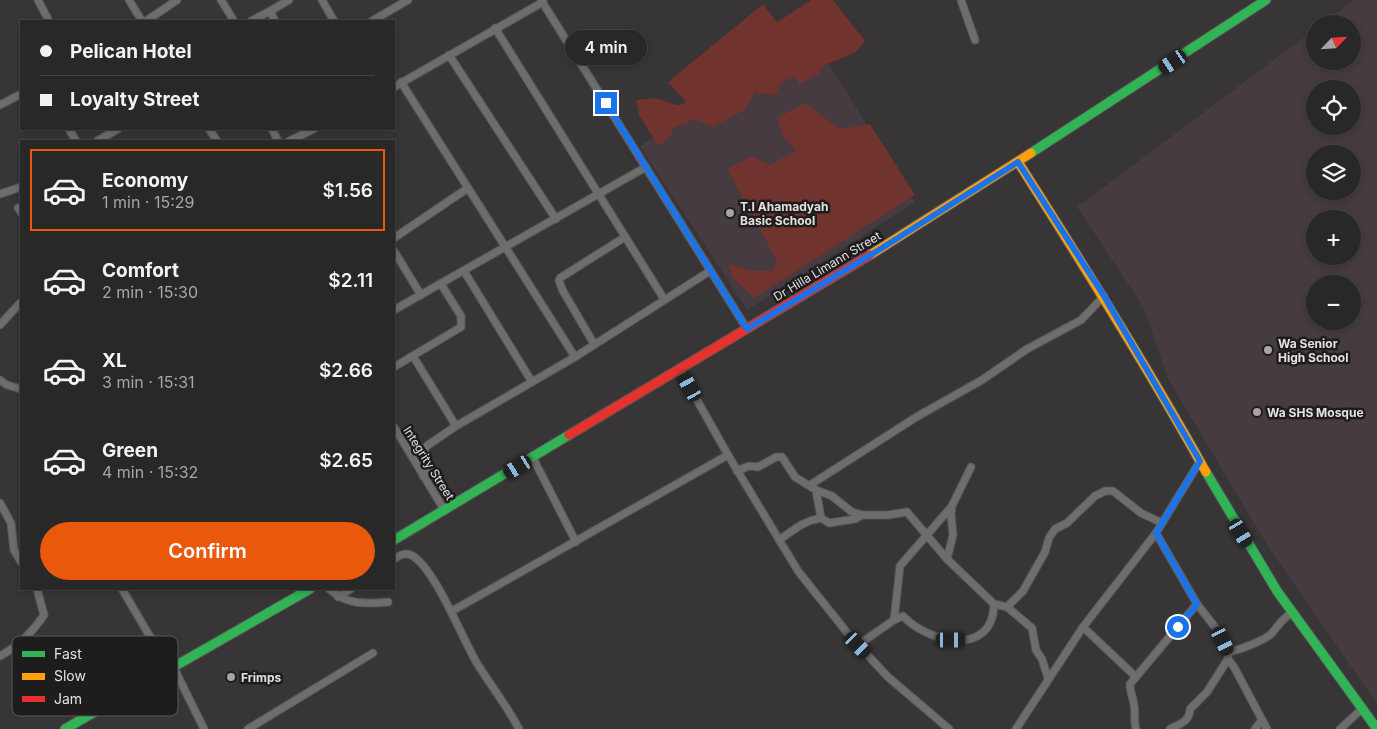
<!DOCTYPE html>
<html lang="en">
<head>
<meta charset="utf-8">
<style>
  :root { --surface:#292828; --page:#313030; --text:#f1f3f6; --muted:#a5a6a8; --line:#454445; --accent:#ea580c }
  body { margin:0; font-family:Inter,sans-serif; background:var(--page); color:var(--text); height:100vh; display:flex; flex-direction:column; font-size:19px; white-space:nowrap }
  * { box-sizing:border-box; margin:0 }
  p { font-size:16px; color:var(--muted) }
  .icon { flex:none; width:28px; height:28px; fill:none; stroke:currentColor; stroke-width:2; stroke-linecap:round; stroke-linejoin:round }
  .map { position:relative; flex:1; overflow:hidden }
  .drawer { position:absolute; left:20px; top:140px; width:375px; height:450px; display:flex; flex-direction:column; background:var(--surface); border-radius:0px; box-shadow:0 2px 8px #0003,0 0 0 1px var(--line) }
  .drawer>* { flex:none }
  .guide { position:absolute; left:20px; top:20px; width:375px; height:110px; border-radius:0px; box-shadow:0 2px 8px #0003,0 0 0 1px var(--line); display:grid; align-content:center; height:110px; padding:0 20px; background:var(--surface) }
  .needle { width:32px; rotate:65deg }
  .controls { position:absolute; left:1306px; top:15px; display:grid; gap:10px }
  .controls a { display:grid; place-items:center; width:55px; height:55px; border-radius:50%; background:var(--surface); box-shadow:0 2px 8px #0003,0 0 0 1px var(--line); font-size:25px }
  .end { position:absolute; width:22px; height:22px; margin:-11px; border:6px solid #1a73e8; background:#fff; box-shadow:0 0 0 2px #fff }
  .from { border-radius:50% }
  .bubble { position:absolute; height:35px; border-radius:18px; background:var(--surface); box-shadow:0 2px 8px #0003,0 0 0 1px var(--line); font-size:16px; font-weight:600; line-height:35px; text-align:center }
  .car { position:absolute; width:15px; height:30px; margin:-15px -8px; border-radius:6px; box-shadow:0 0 4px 1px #0007; background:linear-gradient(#222 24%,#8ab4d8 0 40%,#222 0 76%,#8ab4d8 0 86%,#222 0) }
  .guide b { display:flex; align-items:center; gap:18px; height:48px; font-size:19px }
  .guide b+b { border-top:1px solid var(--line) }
  .guide i { width:12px; height:12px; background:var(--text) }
  ul { padding:9px 0 0; list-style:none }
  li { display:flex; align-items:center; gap:15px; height:82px; margin:0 10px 8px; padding:0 10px; border:2px solid transparent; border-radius:0px }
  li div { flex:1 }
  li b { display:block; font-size:19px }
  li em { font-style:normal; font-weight:600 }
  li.selected { border-color:var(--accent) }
  li>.icon { width:45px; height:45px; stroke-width:1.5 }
  .button { display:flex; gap:10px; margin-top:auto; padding:10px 20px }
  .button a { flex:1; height:58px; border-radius:30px; background:var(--accent); color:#fff; font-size:20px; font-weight:600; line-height:58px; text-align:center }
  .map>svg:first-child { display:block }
  .built { fill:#453b40; fill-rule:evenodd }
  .green { fill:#70332e }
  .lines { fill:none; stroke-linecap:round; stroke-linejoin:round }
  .street-casing { stroke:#565455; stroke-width:9 }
  .fast-casing { stroke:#565455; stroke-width:11 }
  .slow-casing { stroke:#565455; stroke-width:11 }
  .jam-casing { stroke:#565455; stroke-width:11 }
  .street { stroke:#6e6c6d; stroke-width:7 }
  .fast { stroke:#30b455; stroke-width:9 }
  .slow { stroke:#ff9f0a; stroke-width:9 }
  .jam { stroke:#e5322d; stroke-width:9 }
  .route { stroke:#1a73e8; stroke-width:6 }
  .poi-dot { fill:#a7a4a5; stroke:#1e1c1d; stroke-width:2 }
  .labels { text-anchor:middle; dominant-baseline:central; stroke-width:5; stroke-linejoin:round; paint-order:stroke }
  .poi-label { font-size:12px; font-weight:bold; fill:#e3e0e1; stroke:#1e1c1d; text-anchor:start }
  .street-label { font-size:12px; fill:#e3e0e1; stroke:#1e1c1d }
  .key { fill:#1e1c1d; stroke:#595758; stroke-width:1 }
  .key-label { font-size:14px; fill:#e3e0e1 }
</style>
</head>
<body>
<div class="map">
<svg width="1377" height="729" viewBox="0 0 1377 729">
  <rect width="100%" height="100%" fill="#373536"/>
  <g class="built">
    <path d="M1354,0H1377V704L1267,545L1168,379L1144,308L1077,207L1315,29V61H1352V24H1322ZM1315,89H1352V126H1315ZM1315,154H1352V191H1315ZM1315,219H1352V256H1315ZM1315,284H1352V321H1315Z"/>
    <path d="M814,40L915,202L747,310L640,146Z"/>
  </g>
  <g class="green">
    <path d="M811,0H833L865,41L856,52L821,67L819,74L799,84L795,77L783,81L775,95L755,92L745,110L713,127L694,119L674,128L669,138L658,146L639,115L636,100C643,100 653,97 660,99C670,102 677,109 686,102L668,82L763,4L777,22Z"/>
    <path d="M805,103L840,129L870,124L915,195L754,298L732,277L729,264L753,271H772L777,261L727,169L752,156L770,165L796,150L784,138L777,118Z"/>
  </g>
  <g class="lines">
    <g class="street-casing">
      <g id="street">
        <path d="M38,0L49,21"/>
        <path d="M129,0L142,21"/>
        <path d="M221,0L234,21"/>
        <path d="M322,0L334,21"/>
        <path d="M541,0L747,329"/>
        <path d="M961,0L975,40"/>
        <path d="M270,11L289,0"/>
        <path d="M146,21L177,0"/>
        <path d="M251,21L270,11L275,21"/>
        <path d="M372,21L408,0"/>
        <path d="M495,28L664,299"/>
        <path d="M449,55L556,219"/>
        <path d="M401,82L575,357"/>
        <path d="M394,87L543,2"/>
        <path d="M0,105L21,94"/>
        <path d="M69,129L76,141"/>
        <path d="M209,129L217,141"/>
        <path d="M272,129L278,141"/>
        <path d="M97,141L118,129"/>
        <path d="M289,141L314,129"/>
        <path d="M0,194L21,187"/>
        <path d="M18,208L21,212"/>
        <path d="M394,238L468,188"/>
        <path d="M394,251L421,295"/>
        <path d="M464,271L532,382"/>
        <path d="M394,310L646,167"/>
        <path d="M0,325L21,302"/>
        <path d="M594,344L563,291L559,281L560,278L625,237"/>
        <path d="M413,356L456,426"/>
        <path d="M394,367L461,327V316L441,284"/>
        <path d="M680,370L728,455L798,571L849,635L888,677L949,729"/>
        <path d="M0,380L7,385L21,389"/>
        <path d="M394,427L445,511"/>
        <path d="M533,458L576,542"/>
        <path d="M737,471L749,466L758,467L776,457H782L795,477L816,490L821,518L829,523L855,519L862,515H888L907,512L947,559L994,604L1007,607L1032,628L1036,650L1042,659L1048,678"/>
        <path d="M423,476L430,469L424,449L428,445L456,426L575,357L710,271"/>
        <path d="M810,485L918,416L982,380L1027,349L1081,320L1104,296"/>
        <path d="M816,490L832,496L852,512L862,515"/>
        <path d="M0,503L11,523L14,550L21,562"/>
        <path d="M1156,533L1197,604L1218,631L1228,652V659L1234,667L1267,729"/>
        <path d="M779,540C794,530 803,521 821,518"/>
        <path d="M394,559C399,556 404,552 411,555C435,567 463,641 478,665C492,687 507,706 519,729"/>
        <path d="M947,559L953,535L951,514L952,506L971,467"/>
        <path d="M122,589L149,635L173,666L204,729"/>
        <path d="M329,589C347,605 364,604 388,602"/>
        <path d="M338,597L351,589"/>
        <path d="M1007,607L1023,591L1045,552L1049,538L1055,529L1067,523L1095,496L1105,491H1113L1141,513L1162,523"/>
        <path d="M452,611L728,455"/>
        <path d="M894,620L900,566L952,506"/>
        <path d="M1083,627L1136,677"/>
        <path d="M858,645L894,620L903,616C928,643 993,658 994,604"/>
        <path d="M1228,652C1237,651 1266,640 1272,633C1279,625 1282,618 1292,613"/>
        <path d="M0,656C19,646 32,633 44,615L37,589"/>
        <path d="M248,729L373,653"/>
        <path d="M1016,729L1083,627L1156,533L1200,461"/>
        <path d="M1136,729C1133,720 1136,713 1134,705C1133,697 1130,692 1130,684L1197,604"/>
        <path d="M1170,729C1180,724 1190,721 1190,709L1207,692L1228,659"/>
        <path d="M1255,729L1262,720"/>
        <path d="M1340,729L1363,708"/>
      </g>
    </g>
    <g class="fast-casing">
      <g id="fast">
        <path d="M1031,153L1266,0"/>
        <path d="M1206,472L1277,591L1377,729"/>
        <path d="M394,540L569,435"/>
        <path d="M65,729L310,589"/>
      </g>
    </g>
    <g class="slow-casing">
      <g id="slow">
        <path d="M1018,162C1083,264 1147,366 1206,472"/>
        <path d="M870,255L1031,153"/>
      </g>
    </g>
    <g class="jam-casing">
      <path id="jam" d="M569,435L870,255"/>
    </g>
    <use href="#street" class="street"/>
    <use href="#fast" class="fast"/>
    <use href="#slow" class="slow"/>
    <use href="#jam" class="jam"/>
  </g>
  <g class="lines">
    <path class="route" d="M606,103L747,329L882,248L1018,162L1104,296L1200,461L1156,533L1197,604L1178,627"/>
  </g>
  <g class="poi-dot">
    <circle cx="730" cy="213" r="5"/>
    <circle cx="1268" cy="350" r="5"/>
    <circle cx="1257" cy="412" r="5"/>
    <circle cx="231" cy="677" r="5"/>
  </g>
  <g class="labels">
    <g class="poi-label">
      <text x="740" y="206">T.I Ahamadyah<tspan x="740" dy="14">Basic School</tspan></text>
      <text x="1278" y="343">Wa Senior<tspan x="1278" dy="14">High School</tspan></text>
      <text x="1267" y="412">Wa SHS Mosque</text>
      <text x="241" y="677">Frimps</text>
    </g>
    <g class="street-label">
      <text transform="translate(827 266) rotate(-31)">Dr Hilla Limann Street</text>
      <text transform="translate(429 463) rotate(58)">Integrity Street</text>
    </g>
  </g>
  <rect x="12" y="636" width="166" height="80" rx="8" class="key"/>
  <rect x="22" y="651" width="23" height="6" fill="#30b455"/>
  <rect x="22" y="673" width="23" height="7" fill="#ff9f0a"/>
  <rect x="22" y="696" width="23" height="6" fill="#e5322d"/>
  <g class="key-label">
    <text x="54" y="659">Fast</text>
    <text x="54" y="681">Slow</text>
    <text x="54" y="704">Jam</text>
  </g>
</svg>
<div class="controls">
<a><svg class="needle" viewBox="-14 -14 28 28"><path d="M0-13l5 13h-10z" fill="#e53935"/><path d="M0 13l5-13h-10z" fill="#a5a6a8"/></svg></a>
<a><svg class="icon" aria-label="locate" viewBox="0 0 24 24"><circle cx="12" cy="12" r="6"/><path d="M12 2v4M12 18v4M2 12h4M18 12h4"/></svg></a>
<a><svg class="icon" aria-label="layers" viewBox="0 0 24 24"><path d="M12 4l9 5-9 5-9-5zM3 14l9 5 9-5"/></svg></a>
<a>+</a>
<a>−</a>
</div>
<i class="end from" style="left:1178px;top:627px"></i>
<i class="end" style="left:606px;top:103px"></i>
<div class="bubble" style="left:565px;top:30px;width:82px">4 min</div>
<i class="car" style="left:1173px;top:62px;rotate:236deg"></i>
<i class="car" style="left:690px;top:387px;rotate:331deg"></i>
<i class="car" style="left:518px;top:467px;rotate:239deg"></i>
<i class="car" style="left:1241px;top:533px;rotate:149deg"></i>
<i class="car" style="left:951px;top:640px;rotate:90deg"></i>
<i class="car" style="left:1223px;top:641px;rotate:154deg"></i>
<i class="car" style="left:858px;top:645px;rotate:136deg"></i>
<div class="guide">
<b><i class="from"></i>Pelican Hotel</b>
<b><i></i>Loyalty Street</b>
</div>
<section class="drawer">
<ul>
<li class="selected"><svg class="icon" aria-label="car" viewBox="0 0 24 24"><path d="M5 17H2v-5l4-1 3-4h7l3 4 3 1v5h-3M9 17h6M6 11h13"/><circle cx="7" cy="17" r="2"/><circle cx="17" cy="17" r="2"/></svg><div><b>Economy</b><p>1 min · 15:29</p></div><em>$1.56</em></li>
<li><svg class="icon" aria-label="car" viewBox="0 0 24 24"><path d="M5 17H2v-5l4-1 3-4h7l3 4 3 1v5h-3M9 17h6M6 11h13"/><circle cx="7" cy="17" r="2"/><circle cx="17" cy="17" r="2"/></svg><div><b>Comfort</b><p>2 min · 15:30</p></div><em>$2.11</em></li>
<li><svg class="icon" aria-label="car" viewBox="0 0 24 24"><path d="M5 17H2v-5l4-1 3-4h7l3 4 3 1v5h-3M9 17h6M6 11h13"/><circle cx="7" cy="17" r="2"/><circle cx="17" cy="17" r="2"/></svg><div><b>XL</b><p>3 min · 15:31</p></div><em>$2.66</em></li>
<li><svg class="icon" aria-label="car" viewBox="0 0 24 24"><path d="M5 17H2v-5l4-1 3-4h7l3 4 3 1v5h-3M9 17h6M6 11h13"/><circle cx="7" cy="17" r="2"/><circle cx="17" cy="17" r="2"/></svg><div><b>Green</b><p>4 min · 15:32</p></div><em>$2.65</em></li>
</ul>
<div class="button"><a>Confirm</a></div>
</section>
</div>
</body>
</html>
